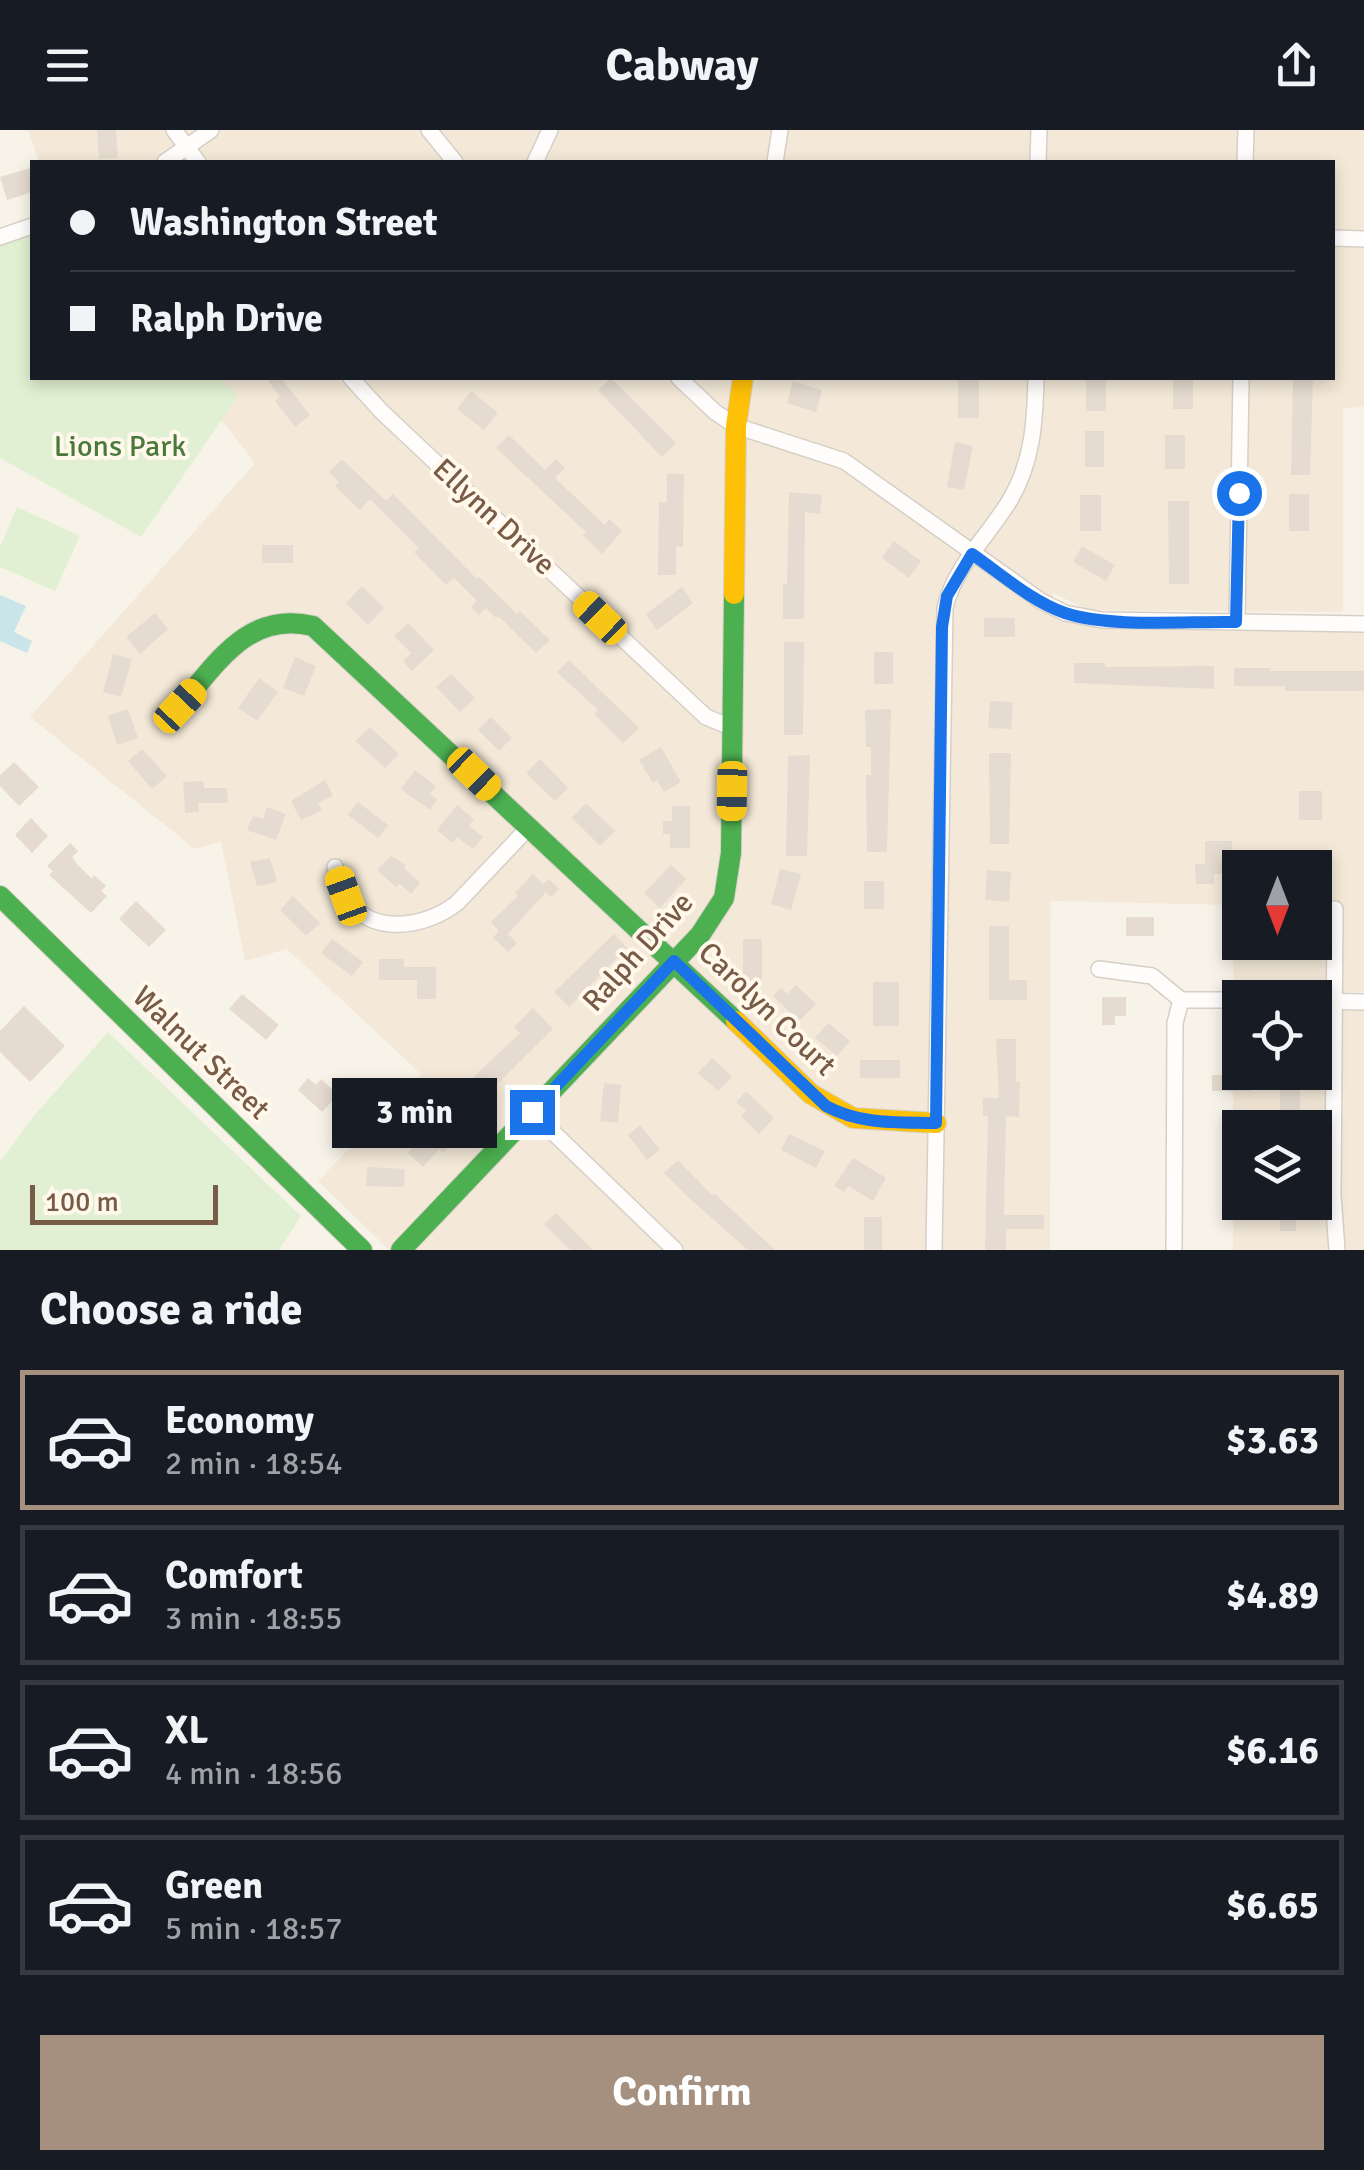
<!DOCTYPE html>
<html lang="en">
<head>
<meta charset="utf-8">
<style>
  :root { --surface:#171b24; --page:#20242c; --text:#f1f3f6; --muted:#9ea1a6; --line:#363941; --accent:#a5907f }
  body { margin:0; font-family:Signika,sans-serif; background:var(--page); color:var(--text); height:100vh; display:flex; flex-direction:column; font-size:38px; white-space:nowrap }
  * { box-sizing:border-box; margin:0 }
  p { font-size:32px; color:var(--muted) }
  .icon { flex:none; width:55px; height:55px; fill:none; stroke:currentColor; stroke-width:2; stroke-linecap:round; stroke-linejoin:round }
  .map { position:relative; height:1120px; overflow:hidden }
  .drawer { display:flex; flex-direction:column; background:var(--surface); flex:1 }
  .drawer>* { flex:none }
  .banner { position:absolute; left:30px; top:30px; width:1305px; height:220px; border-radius:0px; box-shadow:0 5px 15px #0003; display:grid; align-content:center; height:220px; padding:0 40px; background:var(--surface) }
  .needle { width:65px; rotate:180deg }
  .fabs { position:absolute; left:1222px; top:720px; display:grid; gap:20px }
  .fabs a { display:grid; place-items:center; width:110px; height:110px; border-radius:0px; background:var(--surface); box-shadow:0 5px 15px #0003; font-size:50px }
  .scale { position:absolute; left:30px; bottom:25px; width:188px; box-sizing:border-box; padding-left:10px; border:5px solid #785b46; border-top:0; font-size:28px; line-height:35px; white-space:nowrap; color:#785b46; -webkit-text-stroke:8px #fff8eb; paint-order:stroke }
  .end { position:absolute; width:45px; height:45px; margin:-22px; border:12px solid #1a73e8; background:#fff; box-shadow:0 0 0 5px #fff }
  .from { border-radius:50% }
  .bubble { position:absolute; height:70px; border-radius:0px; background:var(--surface); box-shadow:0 5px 15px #0003; font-size:32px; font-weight:800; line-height:70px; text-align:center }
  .car { position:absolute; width:30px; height:60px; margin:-30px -15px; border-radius:12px; box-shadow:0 0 8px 2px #0007; background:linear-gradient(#f5c518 24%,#345 0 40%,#f5c518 0 76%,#345 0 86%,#f5c518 0) }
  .banner b { display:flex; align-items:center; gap:35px; height:95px; font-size:38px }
  .banner b+b { border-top:2px solid var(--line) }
  .banner i { width:25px; height:25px; background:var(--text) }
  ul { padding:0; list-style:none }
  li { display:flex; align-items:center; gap:30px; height:140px; margin:0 20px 15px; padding:0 20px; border:5px solid var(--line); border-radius:0px }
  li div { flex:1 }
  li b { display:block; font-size:38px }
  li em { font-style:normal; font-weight:800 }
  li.current { border-color:var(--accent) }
  li>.icon { width:90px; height:90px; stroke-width:1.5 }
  h2 { padding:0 40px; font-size:45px; line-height:120px }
  .primary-button { display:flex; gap:20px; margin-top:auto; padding:20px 40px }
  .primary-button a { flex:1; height:115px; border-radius:0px; background:var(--accent); color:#fff; font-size:40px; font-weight:800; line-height:115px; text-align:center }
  header { display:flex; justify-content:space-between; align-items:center; height:130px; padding:0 40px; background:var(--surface); font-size:45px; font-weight:800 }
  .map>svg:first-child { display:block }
  .residential { fill:#f4e9d8; fill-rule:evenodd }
  .green { fill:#e1f0d2 }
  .water { fill:#c9e5e9 }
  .building { fill:#e5dbd0 }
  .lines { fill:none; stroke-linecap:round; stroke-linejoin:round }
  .street-casing { stroke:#d6cfc6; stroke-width:18 }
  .fast-casing { stroke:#d7cfc6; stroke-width:22 }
  .slow-casing { stroke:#d7cfc6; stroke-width:22 }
  .street { stroke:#fefdfc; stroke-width:15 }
  .fast { stroke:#4caf50; stroke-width:20 }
  .slow { stroke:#ffc107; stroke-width:20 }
  .route { stroke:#1a73e8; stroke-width:12 }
  .labels { text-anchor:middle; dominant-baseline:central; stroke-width:8; stroke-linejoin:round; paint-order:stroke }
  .park-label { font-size:30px; fill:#497a3b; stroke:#fff8eb }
  .street-label { font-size:30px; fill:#785b46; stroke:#fff8eb }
</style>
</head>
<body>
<header><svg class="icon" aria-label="menu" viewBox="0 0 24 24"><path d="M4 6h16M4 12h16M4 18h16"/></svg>Cabway<svg class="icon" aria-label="share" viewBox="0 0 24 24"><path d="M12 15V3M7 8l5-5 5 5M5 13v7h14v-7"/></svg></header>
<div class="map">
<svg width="1364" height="1120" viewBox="0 0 1364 1120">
  <rect width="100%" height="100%" fill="#f8f3e9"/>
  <path class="residential" d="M28,0H1364V277L1343,278V482L1088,480L1053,463V484L1087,496L1114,498L1364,496V862H1329V881H1364V1120H1233V775L1051,771L1050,1120H389L318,1051L421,944L287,819L245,831L221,712L195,719L30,587L255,333L188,248H1332V32H39ZM1240,738H1315V812H1240ZM1240,868H1315V942H1240ZM1240,998H1315V1072H1240Z"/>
  <g class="green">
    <path d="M32,96V248H219L238,266L141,407L0,328V107Z"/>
    <path d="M17,377L80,406L55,461L0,437V417Z"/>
    <path d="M108,902L301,1086L279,1120H0V1032L32,988Z"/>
  </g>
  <path class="water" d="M0,465L26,476L14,502L32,511L27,523L0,511Z"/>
  <g class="building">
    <path d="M97,0H116L118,28L99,29Z"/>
    <path d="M30,38L32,62L7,70L0,47Z"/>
    <path d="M266,248H281L310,285L295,297L275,271L280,267Z"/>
    <path d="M611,248L676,313L662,327L598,260Z"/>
    <rect x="958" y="248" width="21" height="40"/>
    <rect x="1086" y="248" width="20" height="33"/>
    <rect x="1173" y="250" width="20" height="29"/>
    <path d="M1293,250H1313L1310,345H1291Z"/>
    <path d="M793,251L822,260L816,282L787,273Z"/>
    <path d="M471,261L498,283L484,300L457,279Z"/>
    <rect x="1085" y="301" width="19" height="36"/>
    <path d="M509,305L545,340L556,329L565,338L555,348L605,395L609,389L622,401L602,424L583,405L586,402L496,318Z"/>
    <rect x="1165" y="305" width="20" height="34"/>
    <path d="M955,312L973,316L964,360L947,357Z"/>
    <path d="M342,329L386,371L393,364L477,449L479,447L517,484L520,481L550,510L536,523L498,486L496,488L486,478L479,485L471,477L477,471L454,448L446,455L414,422L419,418L370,369L360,380L335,356L339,352L329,342Z"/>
    <path d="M667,344H684L683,417L676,416V445H658L659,372H667Z"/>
    <path d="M789,362L822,365L820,384L805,382L804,489H783V454H787Z"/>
    <rect x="1289" y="364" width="20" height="37"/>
    <rect x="1080" y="365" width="21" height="36"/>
    <path d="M1168,371H1189V454H1169Z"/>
    <path d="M894,411L921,431L909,448L882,428Z"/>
    <rect x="262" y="415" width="31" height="18"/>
    <path d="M1082,416L1115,435L1106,451L1073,432Z"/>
    <path d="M362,456L384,478L368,495L346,473Z"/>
    <path d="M682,457L693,473L657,500L646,484Z"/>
    <path d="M155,483L168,499L140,524L126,507Z"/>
    <rect x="984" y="488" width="31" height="19"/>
    <path d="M408,493L434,520L412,541L403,531L411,523L394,506Z"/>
    <path d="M784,512H804L803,605H784Z"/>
    <rect x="874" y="522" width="19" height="32"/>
    <path d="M113,524L132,529L121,567L103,562Z"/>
    <path d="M295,527L316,536L304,566L283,558Z"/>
    <path d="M569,530L639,598L623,613L594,584L598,580L557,542Z"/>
    <path d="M1074,533H1105V537L1214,536V559L1074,553Z"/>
    <path d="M1234,538H1270V541H1364V561H1285V556H1234Z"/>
    <path d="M451,544L475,568L460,582L436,557Z"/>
    <path d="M259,548L278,562L257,591L238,578Z"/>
    <path d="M990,571L1013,572L1011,599L988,598Z"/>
    <path d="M128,579L138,608L117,615L108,586Z"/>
    <path d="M891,579L887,722H867L866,645H871V617H866L865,580Z"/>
    <path d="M491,587L512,608L499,621L478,600Z"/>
    <path d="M370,597L399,624L385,638L355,611Z"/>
    <path d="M661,617L681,652L664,662L657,650L653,653L639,630Z"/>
    <path d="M142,619L167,646L152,659L128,631Z"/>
    <path d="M989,623H1011L1009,714H990Z"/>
    <path d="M810,625L807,726H786L788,626Z"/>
    <path d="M540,629L568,658L555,671L526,643Z"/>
    <path d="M14,632L39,657L19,676L0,656V645Z"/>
    <path d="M415,640L436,656L430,664L437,669L430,680L401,659Z"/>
    <path d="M325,650L333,666L318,673L322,680L301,690L291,671Z"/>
    <path d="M203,651L204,658H227L228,673H198L199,682L185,683L183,652Z"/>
    <rect x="1299" y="661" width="23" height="29"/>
    <path d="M358,672L388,695L378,708L348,685Z"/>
    <path d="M586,673L615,701L600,716L572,688Z"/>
    <path d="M457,675L474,689L469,696L483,707L473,719L457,707L453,713L437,700Z"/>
    <path d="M672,676H690V718H670V704H663V691H672Z"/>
    <path d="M267,677L286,684L276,710L247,700L253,686L263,689Z"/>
    <path d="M31,688L48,706L32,723L15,705Z"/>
    <path d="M1205,711H1232V744H1214V754H1196L1195,734H1205Z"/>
    <path d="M70,713L78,721L72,727L77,734L92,749L94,745L106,756L101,761L107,766L91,783L49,745L53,741L47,736Z"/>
    <path d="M391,726L406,735L404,738L420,753L411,764L400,754L396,757L377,740Z"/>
    <path d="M270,728L277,752L257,756L250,732Z"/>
    <path d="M671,735L686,749L660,778L644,763Z"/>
    <path d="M780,739L801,744L791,780L771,774Z"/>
    <path d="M987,740L1011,742L1009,772L985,770Z"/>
    <path d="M533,744L543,754L549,749L559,759L551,767L546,762L508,804L517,813L508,822L493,807L499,801L491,792L518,766L515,763Z"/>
    <rect x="864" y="751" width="20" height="28"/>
    <path d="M293,766L320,793L306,806L280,780Z"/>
    <path d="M136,771L166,800L149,817L119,789Z"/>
    <rect x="1126" y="787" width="28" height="19"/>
    <path d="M989,796H1009V850H1027V870H989Z"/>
    <path d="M614,804L627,818L569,877L554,862Z"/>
    <path d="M332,809L363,832L352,846L321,823Z"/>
    <rect x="743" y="809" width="19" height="46"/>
    <path d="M1302,812L1303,818L1252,827L1249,814Z"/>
    <path d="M379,829H404V837H436V869H417V850H379Z"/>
    <rect x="873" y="852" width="26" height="44"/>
    <path d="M796,855L816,874L799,891L773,866L781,858L787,864Z"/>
    <path d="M242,864L279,895L266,910L229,879Z"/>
    <path d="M1102,867H1126V886H1115V895H1102Z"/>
    <path d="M24,876L65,916L30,952L0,922V901Z"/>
    <path d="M533,878L553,899L460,991L442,973L462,952L465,955L520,903L514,897Z"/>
    <path d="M828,893L850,911L837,926L815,908Z"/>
    <path d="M996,909H1016V952H1020L1019,987L1006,986L1004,1085H1044V1099H1006V1120H985L988,986H983V968H999Z"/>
    <path d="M712,928L732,947L718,961L698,943Z"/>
    <rect x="860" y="930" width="40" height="18"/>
    <path d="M1212,945L1251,946V961H1212Z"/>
    <path d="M308,948L316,955L321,949L338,965L322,982L298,960Z"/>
    <path d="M604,953L621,955L618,993L600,991Z"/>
    <rect x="1280" y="960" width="20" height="30"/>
    <path d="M746,961L774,988L759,1004L741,986L746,981L736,972Z"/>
    <path d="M640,995L660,1020L647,1030L628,1005Z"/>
    <path d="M409,1000L420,1010L428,1000L435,1006L440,1001L453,1012L443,1023L439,1019L423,1037L408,1023L412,1018L401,1008Z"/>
    <path d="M789,1004L825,1021L816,1038L781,1020Z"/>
    <path d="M853,1028L886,1048L873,1071L848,1056L844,1062L834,1056Z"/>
    <path d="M678,1030L712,1065L714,1063L775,1120H748L689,1068L664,1043Z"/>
    <path d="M367,1037L405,1039L404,1057L366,1056Z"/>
    <path d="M1271,1072H1296V1101H1280V1087H1271Z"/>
    <path d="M556,1083L593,1120H570L544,1094Z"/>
    <rect x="864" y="1087" width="18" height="33"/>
  </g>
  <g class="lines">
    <g class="street-casing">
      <g id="street">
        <path d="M174,0L198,32"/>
        <path d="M429,0L455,32"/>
        <path d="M165,32L211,0"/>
        <path d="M535,32L550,0"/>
        <path d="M775,32L780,0"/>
        <path d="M1038,32L1039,0"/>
        <path d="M1245,32L1246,0"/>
        <path d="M0,107L32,96"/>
        <path d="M1332,108L1364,109"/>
        <path d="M351,248L382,282L706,587L733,598"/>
        <path d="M679,248L715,282L736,296L844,331L1041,471L1065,483L1102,490L1364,494"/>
        <path d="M1237,491L1241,248"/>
        <path d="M335,737C339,746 341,757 346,766C369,808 427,797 457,773L529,697"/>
        <path d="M1335,779L1333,1066L1337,1120"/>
        <path d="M1099,839L1152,846L1181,870H1240"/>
        <path d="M1315,871L1364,872"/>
        <path d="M532,982L675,1120"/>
        <path d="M934,1120L945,478C954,437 989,405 1010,370C1033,331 1035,291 1036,248"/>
        <path d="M1174,1120L1175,893L1181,870"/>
      </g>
    </g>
    <g class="fast-casing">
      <g id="fast">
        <path d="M180,576C217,533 249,480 313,496L736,891"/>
        <path d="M0,766L362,1120"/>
        <path d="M401,1120L700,805L724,768L731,723L734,464"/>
      </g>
    </g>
    <g class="slow-casing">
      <g id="slow">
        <path d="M734,464L736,296L743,248"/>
        <path d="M736,891L811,964L853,988L936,993"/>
      </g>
    </g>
    <use href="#street" class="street"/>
    <use href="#fast" class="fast"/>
    <use href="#slow" class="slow"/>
  </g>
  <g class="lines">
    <path class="route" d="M532,982L674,831L826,976C861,995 897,992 936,993L942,497L947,466L972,424C1001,444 1031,471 1065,483C1110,498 1187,491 1236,492L1239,363"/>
  </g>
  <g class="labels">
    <g class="park-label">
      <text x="120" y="316">Lions Park</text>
    </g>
    <g class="street-label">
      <text transform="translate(494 387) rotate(43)">Ellynn Drive</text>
      <text transform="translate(638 822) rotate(-48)">Ralph Drive</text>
      <text transform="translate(767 879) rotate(44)">Carolyn Court</text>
      <text transform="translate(201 923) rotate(44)">Walnut Street</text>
    </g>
  </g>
</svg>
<div class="fabs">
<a><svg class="needle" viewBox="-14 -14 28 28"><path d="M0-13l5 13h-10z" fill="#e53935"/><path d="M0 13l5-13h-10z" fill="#9ea1a6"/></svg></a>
<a><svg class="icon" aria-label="locate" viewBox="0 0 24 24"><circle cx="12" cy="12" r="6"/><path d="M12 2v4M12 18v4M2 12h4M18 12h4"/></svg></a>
<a><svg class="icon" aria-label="layers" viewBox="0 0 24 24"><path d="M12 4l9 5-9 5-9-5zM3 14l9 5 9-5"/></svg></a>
</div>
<div class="scale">100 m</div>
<i class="end from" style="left:1239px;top:363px"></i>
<i class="end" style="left:532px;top:982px"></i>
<div class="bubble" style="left:332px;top:948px;width:165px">3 min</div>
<i class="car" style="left:600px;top:488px;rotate:314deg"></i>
<i class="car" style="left:180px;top:576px;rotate:43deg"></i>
<i class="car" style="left:474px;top:644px;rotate:134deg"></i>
<i class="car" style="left:732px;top:661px;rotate:181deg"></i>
<i class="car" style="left:346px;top:766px;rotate:340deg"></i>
<div class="banner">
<b><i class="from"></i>Washington Street</b>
<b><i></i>Ralph Drive</b>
</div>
</div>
<section class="drawer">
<h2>Choose a ride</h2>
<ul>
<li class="current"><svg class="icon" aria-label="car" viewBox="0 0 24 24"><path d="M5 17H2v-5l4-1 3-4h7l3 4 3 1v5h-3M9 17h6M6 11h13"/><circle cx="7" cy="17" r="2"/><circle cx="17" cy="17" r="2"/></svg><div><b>Economy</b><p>2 min · 18:54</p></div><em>$3.63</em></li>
<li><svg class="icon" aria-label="car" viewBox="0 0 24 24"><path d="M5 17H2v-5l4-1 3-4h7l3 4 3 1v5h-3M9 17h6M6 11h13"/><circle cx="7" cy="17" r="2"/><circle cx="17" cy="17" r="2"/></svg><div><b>Comfort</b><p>3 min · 18:55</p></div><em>$4.89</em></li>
<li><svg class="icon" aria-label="car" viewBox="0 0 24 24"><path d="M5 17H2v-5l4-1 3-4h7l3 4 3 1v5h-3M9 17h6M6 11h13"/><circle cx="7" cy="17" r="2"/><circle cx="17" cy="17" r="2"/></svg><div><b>XL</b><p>4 min · 18:56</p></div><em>$6.16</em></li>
<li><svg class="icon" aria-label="car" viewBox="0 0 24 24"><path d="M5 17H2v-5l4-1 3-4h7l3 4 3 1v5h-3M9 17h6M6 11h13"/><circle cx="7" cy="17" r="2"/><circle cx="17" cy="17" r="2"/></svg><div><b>Green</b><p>5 min · 18:57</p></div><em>$6.65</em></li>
</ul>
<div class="primary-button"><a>Confirm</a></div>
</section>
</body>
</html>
